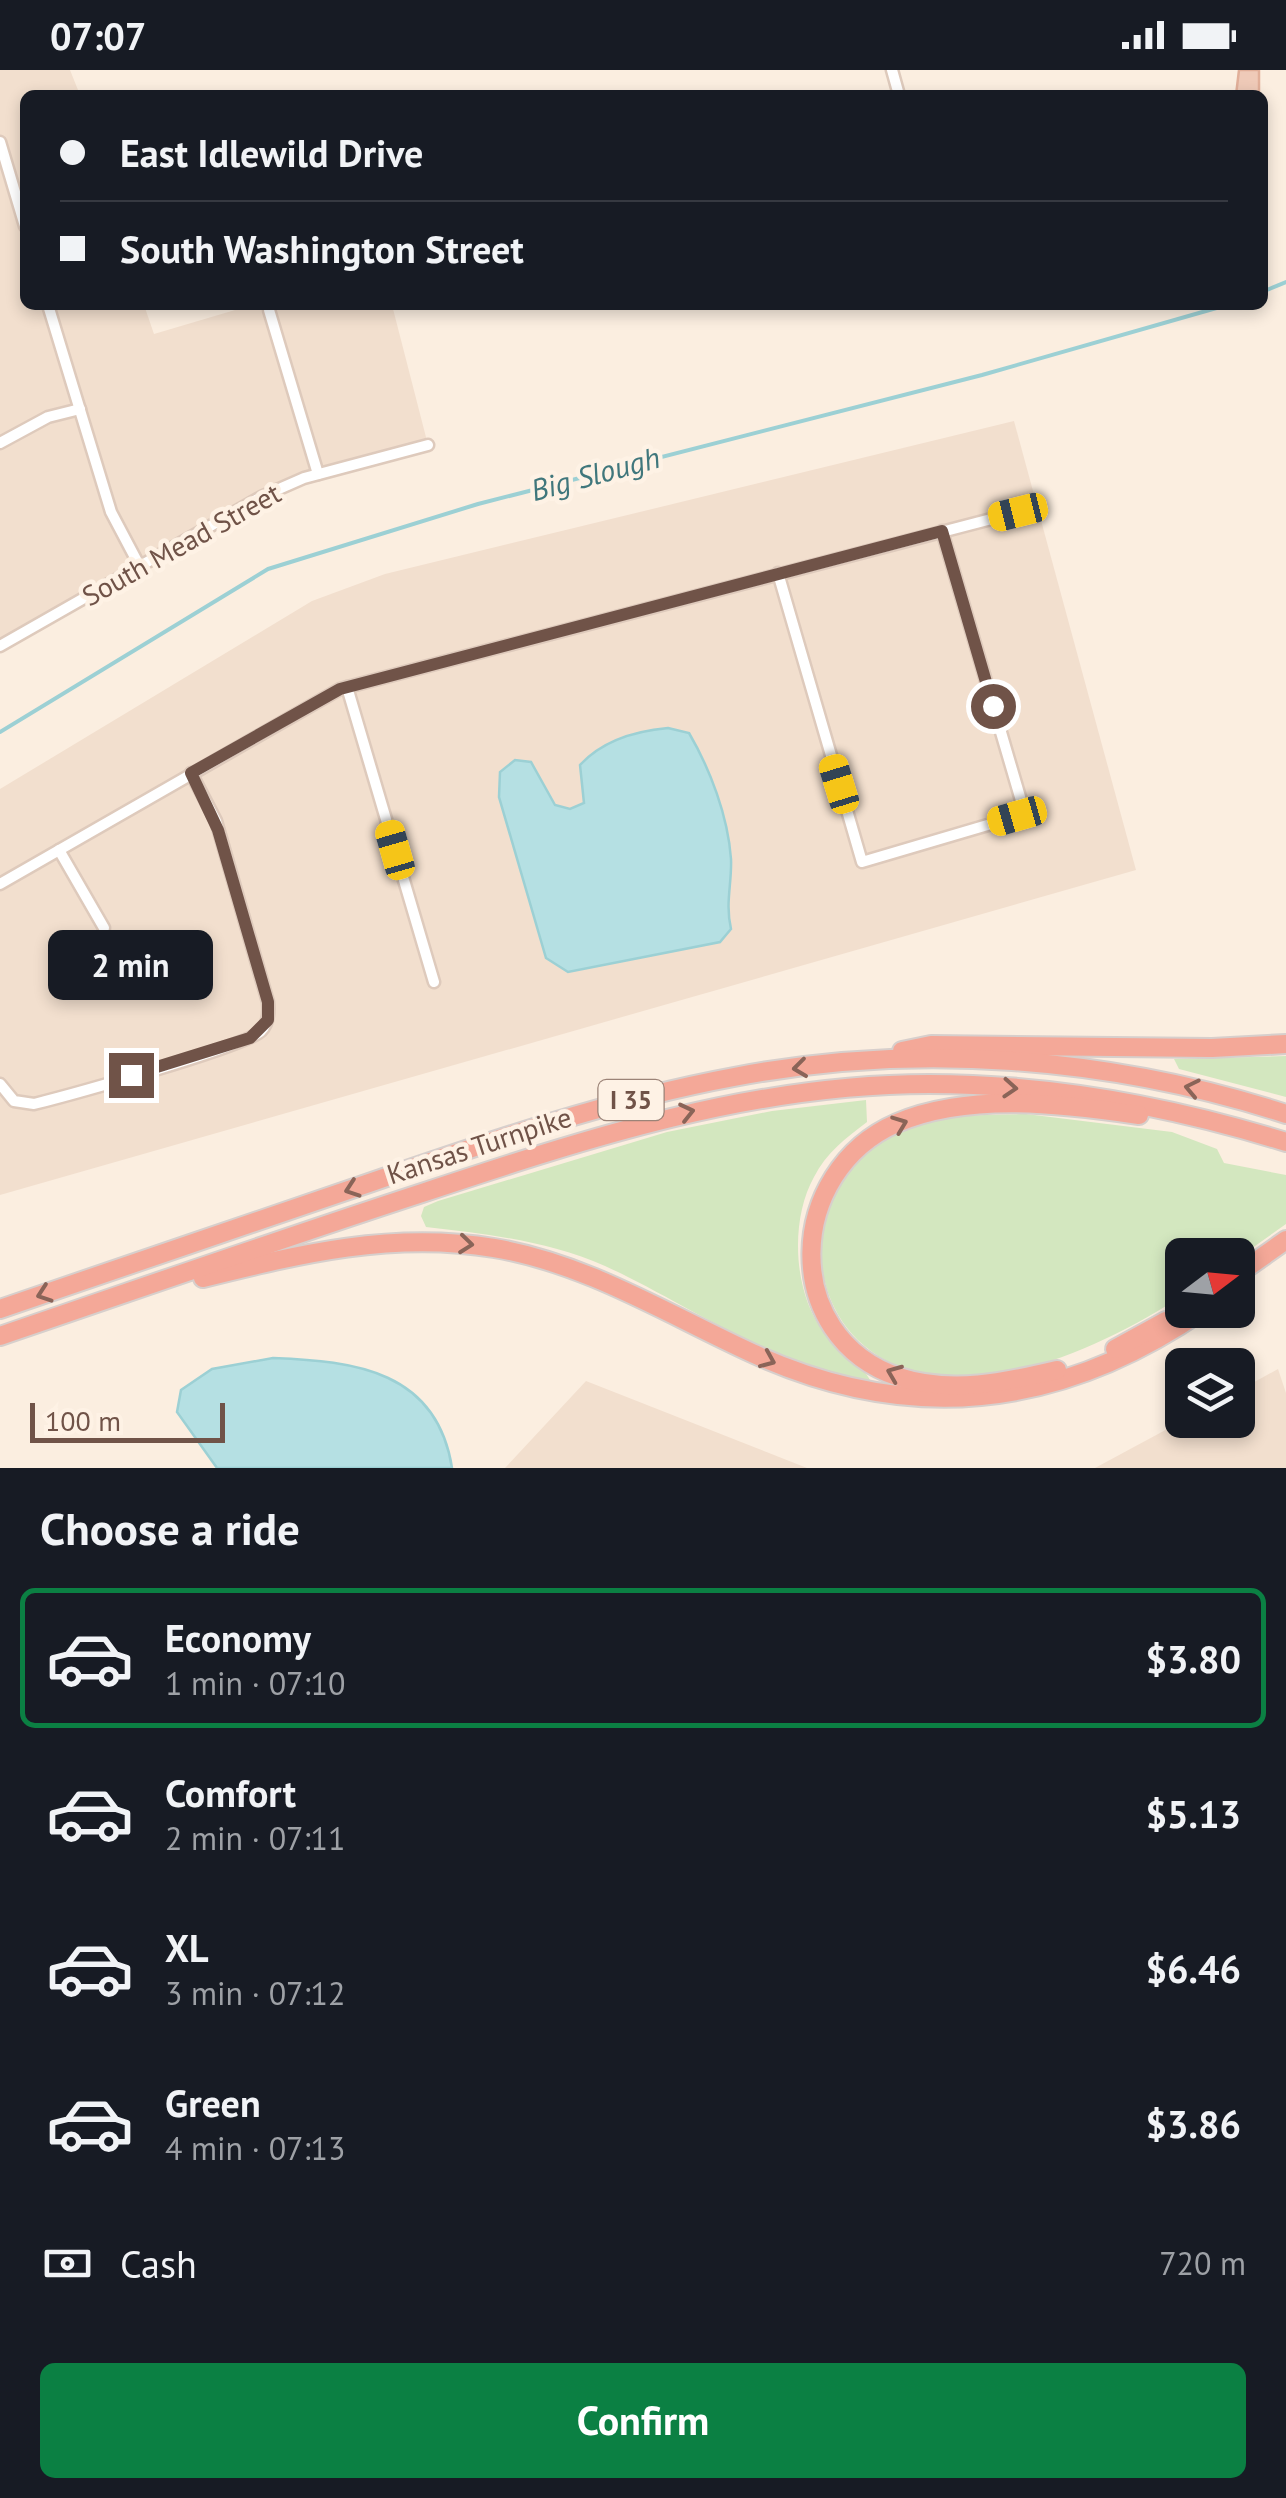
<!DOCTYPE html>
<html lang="en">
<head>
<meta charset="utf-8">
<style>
  :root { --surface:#171b24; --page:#242831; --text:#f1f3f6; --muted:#9ea1a6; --line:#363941; --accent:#0b8043 }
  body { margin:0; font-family:"PT Sans",sans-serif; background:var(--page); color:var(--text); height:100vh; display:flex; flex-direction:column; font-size:38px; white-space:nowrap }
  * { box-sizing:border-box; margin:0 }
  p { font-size:32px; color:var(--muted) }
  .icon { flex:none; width:55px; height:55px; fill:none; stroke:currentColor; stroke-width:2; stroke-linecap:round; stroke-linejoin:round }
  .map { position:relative; height:1398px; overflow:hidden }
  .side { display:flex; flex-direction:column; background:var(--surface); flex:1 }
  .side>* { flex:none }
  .banner { position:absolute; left:20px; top:20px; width:1248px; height:220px; border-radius:15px; box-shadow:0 5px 15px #0003; display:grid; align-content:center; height:220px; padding:0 40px; background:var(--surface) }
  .needle { width:65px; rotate:74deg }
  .tools { position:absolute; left:1165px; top:1168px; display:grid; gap:20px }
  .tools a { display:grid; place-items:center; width:90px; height:90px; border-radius:15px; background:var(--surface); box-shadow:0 5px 15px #0003; font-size:50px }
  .scale { position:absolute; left:30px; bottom:25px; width:195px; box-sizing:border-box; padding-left:10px; border:5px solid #705348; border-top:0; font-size:28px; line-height:35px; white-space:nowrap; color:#705348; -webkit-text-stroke:8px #fef2e5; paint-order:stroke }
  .end { position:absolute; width:45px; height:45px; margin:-22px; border:12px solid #705348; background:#fff; box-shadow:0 0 0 5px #fff }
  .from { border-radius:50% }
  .bubble { position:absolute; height:70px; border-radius:15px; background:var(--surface); box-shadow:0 5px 15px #0003; font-size:32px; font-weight:700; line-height:70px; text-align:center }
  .car { position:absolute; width:30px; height:60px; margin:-30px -15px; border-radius:12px; box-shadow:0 0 8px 2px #0007; background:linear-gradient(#f5c518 24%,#345 0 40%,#f5c518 0 76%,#345 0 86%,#f5c518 0) }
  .banner b { display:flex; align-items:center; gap:35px; height:95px; font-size:38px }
  .banner b+b { border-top:2px solid var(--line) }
  .banner i { width:25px; height:25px; background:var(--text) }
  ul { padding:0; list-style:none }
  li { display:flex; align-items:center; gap:30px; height:140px; margin:0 20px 15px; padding:0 20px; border:5px solid transparent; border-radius:15px }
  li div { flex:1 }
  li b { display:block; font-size:38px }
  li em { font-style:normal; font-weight:700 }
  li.active { border-color:var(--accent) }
  li>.icon { width:90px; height:90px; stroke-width:1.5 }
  h2 { padding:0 40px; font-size:45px; line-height:120px }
  .pay { display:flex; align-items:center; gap:25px; height:110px; padding:0 40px; font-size:38px }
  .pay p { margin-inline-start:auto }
  .cta { display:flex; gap:20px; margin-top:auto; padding:20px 40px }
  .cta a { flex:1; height:115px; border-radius:15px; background:var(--accent); color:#fff; font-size:40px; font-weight:700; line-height:115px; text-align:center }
  .status { display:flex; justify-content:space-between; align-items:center; height:70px; padding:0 50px; background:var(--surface); direction:ltr }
  .status svg { height:28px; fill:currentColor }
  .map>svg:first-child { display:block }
  .residential { fill:#f2dfce }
  .green { fill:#d3e7bf }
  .water { fill:#b5e0e3; stroke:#9cd0d4; stroke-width:2.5 }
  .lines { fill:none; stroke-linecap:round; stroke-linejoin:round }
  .stream { stroke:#9cd0d4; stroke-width:4 }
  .building { fill:#efcab8; stroke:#e1af99; stroke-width:2.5 }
  .street-casing { stroke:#decabc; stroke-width:15 }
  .highway-casing { stroke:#d7cfcc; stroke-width:22 }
  .street { stroke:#fff; stroke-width:10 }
  .highway { stroke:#f4a898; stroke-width:18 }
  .oneway { stroke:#8a6458 }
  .route { stroke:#705348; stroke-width:12 }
  .labels { text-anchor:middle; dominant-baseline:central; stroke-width:9; stroke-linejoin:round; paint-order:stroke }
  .shield { fill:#fef2e5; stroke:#9b8377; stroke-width:2.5 }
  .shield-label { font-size:25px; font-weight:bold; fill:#705348 }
  .street-label { font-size:28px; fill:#705348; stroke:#fef2e5 }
  .water-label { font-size:30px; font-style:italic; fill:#40777c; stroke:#fef2e5 }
</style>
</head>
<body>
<div class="status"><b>07:07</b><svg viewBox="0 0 49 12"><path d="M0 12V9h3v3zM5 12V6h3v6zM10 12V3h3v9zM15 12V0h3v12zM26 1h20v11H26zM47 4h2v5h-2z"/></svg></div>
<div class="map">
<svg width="1286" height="1398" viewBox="0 0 1286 1398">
  <rect width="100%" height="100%" fill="#fbeee0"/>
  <g class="residential">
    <path d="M0,0H70L80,25H25V235H144L154,264L252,235H392L428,375L263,426L0,576Z"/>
    <path d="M1014,351L1136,800L0,1125V719L312,531L385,504Z"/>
    <path d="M1278,1299L1286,1323V1398H1095L1184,1350H1238V1321Z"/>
    <path d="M586,1311L807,1398H505Z"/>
  </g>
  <g class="green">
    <path d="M1286,986V1027L1179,999L1174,989Z"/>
    <path d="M866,1030L867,1052C846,1068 826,1083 814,1107C790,1150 793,1221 823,1261C834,1276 865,1298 870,1310C796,1309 675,1227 605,1196C548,1171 487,1164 426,1157L421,1146L424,1137L438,1131L667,1062L772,1041Z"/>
    <path d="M1026,1044L1172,1062L1217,1079L1224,1093L1286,1105V1154L1238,1188L1182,1185V1226C1110,1273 991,1330 903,1298C787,1255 798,1091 913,1055C950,1044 988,1045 1026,1044Z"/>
  </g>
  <g class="water">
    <path d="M668,658L689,663C710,699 728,746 731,789C732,814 725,833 731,859L720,872L568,902L546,888L499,727L500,702L515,690L531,692L555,735L570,739L584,733L580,695C603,670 635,661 668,658Z"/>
    <path d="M273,1288C355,1291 437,1301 452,1398H217L177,1342L181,1320L212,1299Z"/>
  </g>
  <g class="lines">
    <g class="stream">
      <path d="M1262,222L1286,212"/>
      <path d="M0,662L268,499L478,434L982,305L1227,235"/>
    </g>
  </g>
  <path class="building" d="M1239,0H1259V25H1236Z"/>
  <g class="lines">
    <g class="street-casing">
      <g id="street">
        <path d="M892,0L899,25"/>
        <path d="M0,72L25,156"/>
        <path d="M48,235L111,442L139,495"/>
        <path d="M269,240L318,404"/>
        <path d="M0,373L48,347L80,339"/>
        <path d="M778,503L862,792L1025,744L942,461"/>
        <path d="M0,576L263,426L304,408L428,375"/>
        <path d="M347,617L434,912"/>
        <path d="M59,780L104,858"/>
        <path d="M0,814L340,619L1018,442"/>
        <path d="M0,1014L14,1031L34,1034C66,1026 247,976 261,961C269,953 269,942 268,932L216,751L191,703"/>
      </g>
    </g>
    <g class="highway-casing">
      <g id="highway">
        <path d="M902,981L931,975L1212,978L1286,974"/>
        <path d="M1238,1204L1286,1170"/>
        <path d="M203,1208C300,1184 393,1161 494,1178C586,1193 669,1245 752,1283C911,1356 1061,1338 1203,1240"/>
        <path d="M0,1239C124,1197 248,1154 372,1112C491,1071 610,1030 734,1007C915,972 1111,987 1286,1044"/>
        <path d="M0,1266C141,1218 281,1169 422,1123C588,1068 752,1014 929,1014C1051,1014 1170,1036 1286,1072"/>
        <path d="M1115,1279L1166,1251"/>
        <path d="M1057,1300C1006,1312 951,1324 899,1307C779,1267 786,1101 897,1053C969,1022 1064,1034 1139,1045"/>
      </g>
    </g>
    <use href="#street" class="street"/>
    <use href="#highway" class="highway"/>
  </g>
  <defs><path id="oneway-chevron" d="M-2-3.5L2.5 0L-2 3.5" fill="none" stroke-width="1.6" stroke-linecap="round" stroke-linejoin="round" transform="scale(2.5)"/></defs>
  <g class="oneway">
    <use href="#oneway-chevron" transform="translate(800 998) rotate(173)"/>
    <use href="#oneway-chevron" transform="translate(1010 1018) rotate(4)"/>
    <use href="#oneway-chevron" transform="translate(1192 1018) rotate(-168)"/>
    <use href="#oneway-chevron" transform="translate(687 1042) rotate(-13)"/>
    <use href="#oneway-chevron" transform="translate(900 1054) rotate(-21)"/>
    <use href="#oneway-chevron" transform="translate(352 1119) rotate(161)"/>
    <use href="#oneway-chevron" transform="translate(466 1174) rotate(6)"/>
    <use href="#oneway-chevron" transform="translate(44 1224) rotate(161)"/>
    <use href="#oneway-chevron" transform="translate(768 1290) rotate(23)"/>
    <use href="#oneway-chevron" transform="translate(894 1303) rotate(-158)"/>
  </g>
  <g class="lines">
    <path class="route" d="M131,1005L250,968L268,950V932L218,760L191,703L340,619L942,461L993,636"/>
  </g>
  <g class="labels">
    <rect class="shield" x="598.5" y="1010" width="65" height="40" rx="8"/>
    <g class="shield-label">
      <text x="631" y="1030">I 35</text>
    </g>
    <g class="street-label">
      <text transform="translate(181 474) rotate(-29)">South Mead Street</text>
      <text transform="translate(479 1075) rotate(-18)">Kansas Turnpike</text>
    </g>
    <g class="water-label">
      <text transform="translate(595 403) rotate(-15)">Big Slough</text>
    </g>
  </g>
</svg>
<div class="tools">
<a><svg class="needle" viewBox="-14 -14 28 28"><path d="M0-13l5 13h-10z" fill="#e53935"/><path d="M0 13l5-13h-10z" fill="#9ea1a6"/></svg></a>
<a><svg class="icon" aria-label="layers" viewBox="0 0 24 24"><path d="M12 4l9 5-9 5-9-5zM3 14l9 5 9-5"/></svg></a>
</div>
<div class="scale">100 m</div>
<i class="end from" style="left:993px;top:636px"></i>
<i class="end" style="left:131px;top:1005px"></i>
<div class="bubble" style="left:48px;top:860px;width:165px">2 min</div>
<i class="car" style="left:1018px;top:442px;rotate:256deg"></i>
<i class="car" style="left:839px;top:714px;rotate:343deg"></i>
<i class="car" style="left:1017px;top:746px;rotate:254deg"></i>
<i class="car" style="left:395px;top:780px;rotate:344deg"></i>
<div class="banner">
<b><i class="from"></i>East Idlewild Drive</b>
<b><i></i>South Washington Street</b>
</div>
</div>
<section class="side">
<h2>Choose a ride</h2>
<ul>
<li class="active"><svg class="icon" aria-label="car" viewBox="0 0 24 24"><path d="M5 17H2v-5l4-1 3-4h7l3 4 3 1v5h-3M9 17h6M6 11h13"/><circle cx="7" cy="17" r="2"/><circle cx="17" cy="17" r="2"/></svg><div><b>Economy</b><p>1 min · 07:10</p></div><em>$3.80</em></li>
<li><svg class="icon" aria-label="car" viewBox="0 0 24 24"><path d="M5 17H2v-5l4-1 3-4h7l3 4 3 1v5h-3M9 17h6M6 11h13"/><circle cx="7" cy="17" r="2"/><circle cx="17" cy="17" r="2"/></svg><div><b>Comfort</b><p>2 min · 07:11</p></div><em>$5.13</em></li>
<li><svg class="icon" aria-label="car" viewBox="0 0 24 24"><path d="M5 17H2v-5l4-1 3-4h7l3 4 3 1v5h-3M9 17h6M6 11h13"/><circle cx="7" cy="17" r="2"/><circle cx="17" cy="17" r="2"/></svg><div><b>XL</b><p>3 min · 07:12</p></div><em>$6.46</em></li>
<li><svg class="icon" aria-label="car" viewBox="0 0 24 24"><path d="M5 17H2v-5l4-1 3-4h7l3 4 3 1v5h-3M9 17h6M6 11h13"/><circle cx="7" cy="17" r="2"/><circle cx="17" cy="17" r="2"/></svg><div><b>Green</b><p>4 min · 07:13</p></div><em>$3.86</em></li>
</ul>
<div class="pay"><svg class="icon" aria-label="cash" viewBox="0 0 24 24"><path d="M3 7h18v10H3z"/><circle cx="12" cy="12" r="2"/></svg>Cash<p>720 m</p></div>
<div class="cta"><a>Confirm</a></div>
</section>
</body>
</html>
